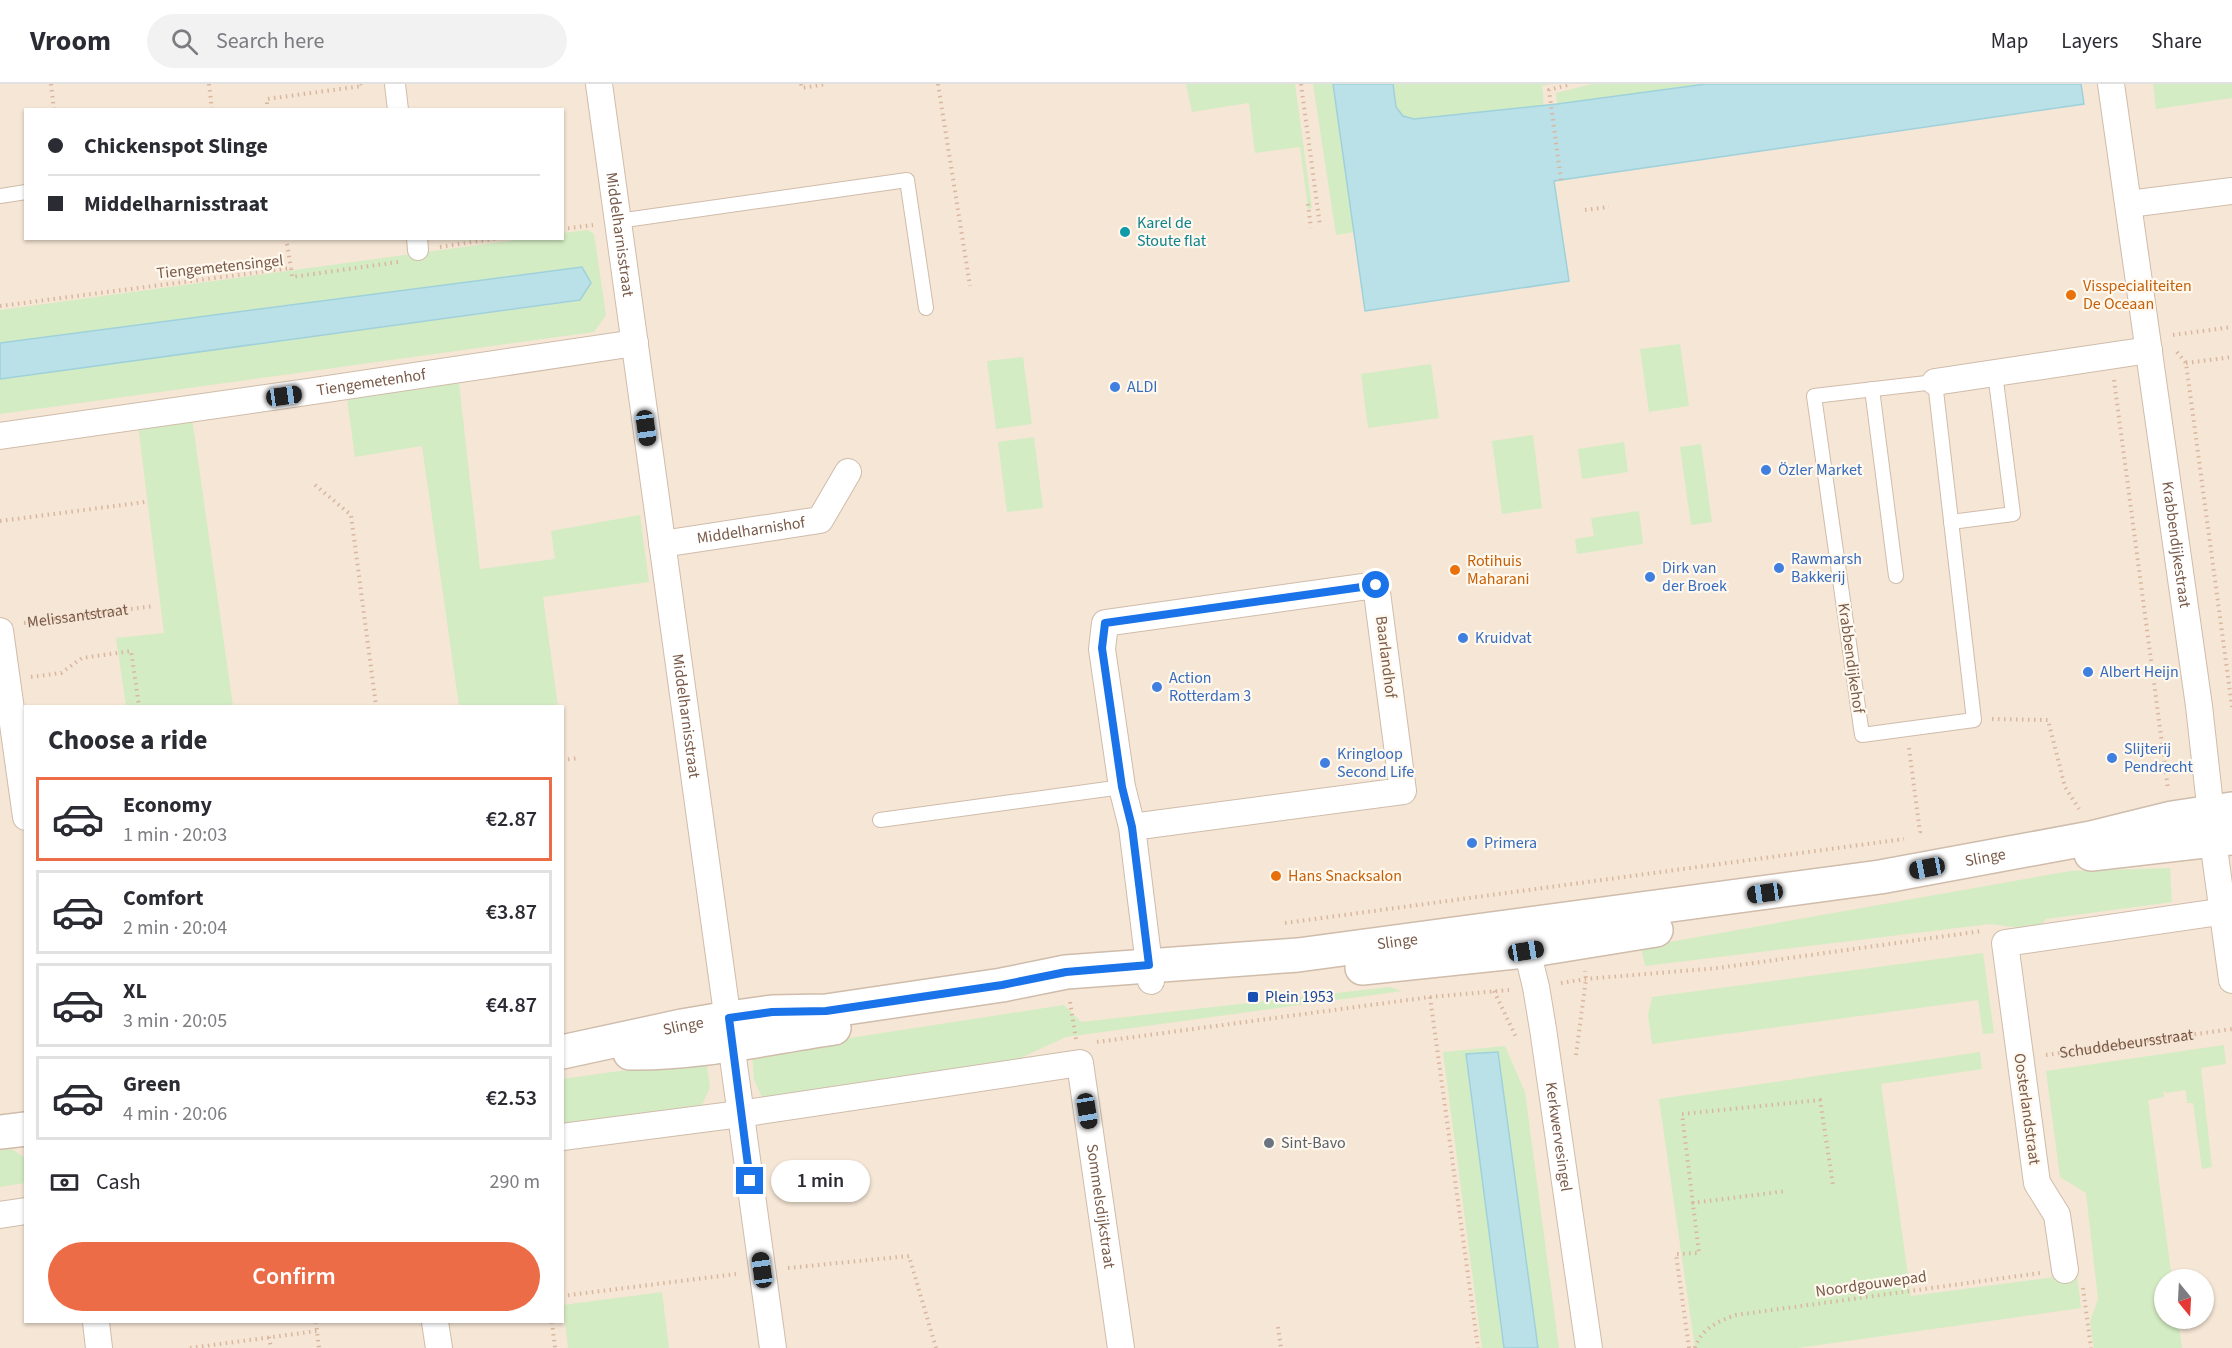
<!DOCTYPE html>
<html lang="en">
<head>
<meta charset="utf-8">
<style>
  :root { --surface:#fff; --page:#f2f2f3; --text:#2b2b33; --muted:#7c7c81; --line:#e1e1e2; --accent:#ec6c47 }
  body { margin:0; font-family:"Source Sans 3",sans-serif; background:var(--page); color:var(--text); height:100vh; display:flex; flex-direction:column; font-size:22px; white-space:nowrap }
  * { box-sizing:border-box; margin:0 }
  p { font-size:20px; color:var(--muted) }
  .icon { flex:none; width:33px; height:33px; fill:none; stroke:currentColor; stroke-width:2; stroke-linecap:round; stroke-linejoin:round }
  .map { position:relative; flex:1; overflow:hidden }
  .drawer { position:absolute; left:24px; top:621px; width:540px; height:618px; display:flex; flex-direction:column; background:var(--surface); border-radius:0px; box-shadow:0 2px 4px #0004 }
  .drawer>* { flex:none }
  .banner { position:absolute; left:24px; top:24px; width:540px; height:132px; border-radius:0px; box-shadow:0 2px 4px #0004; display:grid; align-content:center; height:132px; padding:0 24px; background:var(--surface) }
  .needle { width:39px; rotate:162deg }
  .fabs { position:absolute; left:2154px; top:1185px; display:grid; gap:12px }
  .fabs a { display:grid; place-items:center; width:60px; height:60px; border-radius:50%; background:var(--surface); box-shadow:0 2px 4px #0004; font-size:30px }
  .end { position:absolute; width:27px; height:27px; margin:-14px; border:8px solid #1a73e8; background:#fff; box-shadow:0 0 0 3px #fff }
  .from { border-radius:50% }
  .bubble { position:absolute; height:42px; border-radius:21px; background:var(--surface); box-shadow:0 2px 4px #0004; font-size:20px; font-weight:600; line-height:42px; text-align:center }
  .car { position:absolute; width:18px; height:36px; margin:-18px -9px; border-radius:8px; box-shadow:0 0 4px 2px #0007; background:linear-gradient(#222 24%,#8ab4d8 0 40%,#222 0 76%,#8ab4d8 0 86%,#222 0) }
  .banner b { display:flex; align-items:center; gap:21px; height:57px; font-size:22px }
  .banner b+b { border-top:2px solid var(--line) }
  .banner i { width:15px; height:15px; background:var(--text) }
  ul { padding:0; list-style:none }
  li { display:flex; align-items:center; gap:18px; height:84px; margin:0 12px 9px; padding:0 12px; border:3px solid var(--line); border-radius:0px }
  li div { flex:1 }
  li b { display:block; font-size:22px }
  li em { font-style:normal; font-weight:600 }
  li.selected { border-color:var(--accent) }
  li>.icon { width:54px; height:54px; stroke-width:1.5 }
  h2 { padding:0 24px; font-size:27px; line-height:72px }
  .pay { display:flex; align-items:center; gap:15px; height:66px; padding:0 24px; font-size:22px }
  .pay p { margin-inline-start:auto }
  .primary-button { display:flex; gap:12px; margin-top:auto; padding:12px 24px }
  .primary-button a { flex:1; height:69px; border-radius:36px; background:var(--accent); color:#fff; font-size:24px; font-weight:600; line-height:69px; text-align:center }
  header { display:flex; align-items:center; gap:36px; box-sizing:border-box; height:84px; padding:0 30px; background:var(--surface); border-bottom:2px solid var(--line) }
  header strong { font-size:28px }
  nav { display:flex; gap:33px; margin-inline-start:auto; font-size:21px }
  .search { width:420px; height:54px; background:var(--page); display:flex; align-items:center; gap:15px; box-sizing:border-box; padding:0 21px; border-radius:33px; color:var(--muted); font-size:22px }
  .map>svg:first-child { display:block }
  .residential { fill:#f5e6d5; fill-rule:evenodd }
  .green { fill:#d4ecc4 }
  .water { fill:#bae1e8; stroke:#9fd1db; stroke-width:1.5 }
  .lines { fill:none; stroke-linecap:round; stroke-linejoin:round }
  .service-casing { stroke:#d0bcab; stroke-width:16 }
  .pedestrian-casing { stroke:#d0bcab; stroke-width:22 }
  .minor-casing { stroke:#d0bcab; stroke-width:28 }
  .tertiary-casing { stroke:#d0bcab; stroke-width:36 }
  .path { stroke:#dab69f; stroke-width:4; stroke-dasharray:1.5 4.5; stroke-linecap:butt }
  .service { stroke:#fff; stroke-width:14 }
  .pedestrian { stroke:#fff; stroke-width:20 }
  .minor { stroke:#fff; stroke-width:26 }
  .tertiary { stroke:#fff; stroke-width:33 }
  .route { stroke:#1a73e8; stroke-width:8 }
  .culture-dot { fill:#0f9aa8; stroke:#fff8ee; stroke-width:2 }
  .food-dot { fill:#e8710a; stroke:#fff8ee; stroke-width:2 }
  .shop-dot { fill:#3f7fe0; stroke:#fff8ee; stroke-width:2 }
  .transit-dot { fill:#1a4fb4; stroke:#fff8ee; stroke-width:2 }
  .worship-dot { fill:#6b7280; stroke:#fff8ee; stroke-width:2 }
  .labels { text-anchor:middle; dominant-baseline:central; stroke-width:4.5; stroke-linejoin:round; paint-order:stroke }
  .culture-label { font-size:16px; fill:#0d838f; stroke:#fff8ee; text-anchor:start }
  .street-label { font-size:16px; fill:#795a49; stroke:#fff8ee }
  .food-label { font-size:16px; fill:#c56008; stroke:#fff8ee; text-anchor:start }
  .shop-label { font-size:16px; fill:#366cbe; stroke:#fff8ee; text-anchor:start }
  .transit-label { font-size:16px; fill:#164399; stroke:#fff8ee; text-anchor:start }
  .worship-label { font-size:16px; fill:#5b616d; stroke:#fff8ee; text-anchor:start }
</style>
</head>
<body>
<header>
<strong>Vroom</strong>
<div class="search"><svg class="icon" aria-label="search" viewBox="0 0 24 24"><circle cx="10" cy="10" r="6"/><path d="M15 15l6 6"/></svg>Search here</div>
<nav><a>Map</a><a>Layers</a><a>Share</a></nav>
</header>
<div class="map">
<svg width="2232" height="1264" viewBox="0 0 2232 1264">
  <rect width="100%" height="100%" fill="#fdf5e7"/>
  <path class="residential" d="M0,0H2232V1264H0ZM26,26H562V154H26ZM26,622H562V1238H26ZM2164,1196H2204V1234H2164Z"/>
  <g class="green">
    <path d="M1186,0H1295L1312,124L1308,125L1300,63L1255,69L1249,19L1192,28Z"/>
    <path d="M1313,0H1333L1355,148L1336,151Z"/>
    <path d="M1393,0H1551L1542,2L1544,21L1414,35L1403,32L1396,23Z"/>
    <path d="M1592,0H1706L1557,20L1556,9Z"/>
    <path d="M2153,0H2232V14L2156,25Z"/>
    <path d="M588,146L594,150L606,231L594,248L0,330V295L579,217L581,183L0,259V226L522,155L562,154L563,149Z"/>
    <path d="M1680,260L1689,322L1649,328L1640,265Z"/>
    <path d="M1023,273L1032,340L996,345L987,277Z"/>
    <path d="M1431,280L1439,334L1368,344L1361,290Z"/>
    <path d="M459,299L480,485L555,475L551,447L640,431L649,498L543,513L558,622H459L422,362L355,373L347,315Z"/>
    <path d="M192,334L233,622H126L116,554L164,549L138,341Z"/>
    <path d="M1533,351L1542,424L1502,430L1492,357Z"/>
    <path d="M1034,353L1043,424L1007,428L998,358Z"/>
    <path d="M1624,358L1628,388L1582,395L1578,365Z"/>
    <path d="M1701,360L1712,438L1691,441L1680,363Z"/>
    <path d="M1639,427L1643,460L1577,470L1575,455L1594,452L1591,434Z"/>
    <path d="M2170,784L2172,818L2046,835L2037,846L1990,840L1645,882L1641,863L2070,787Z"/>
    <path d="M1983,869L1994,949L1983,950L1978,916L1652,960L1648,931L1652,913Z"/>
    <path d="M1390,903L1402,907L1066,953L1007,980L982,984L762,1013L754,996L752,969L1064,921L1081,938Z"/>
    <path d="M2224,961L2226,980L2201,984L2212,1083L2202,1085L2193,1019H2187L2186,1006L2166,1009L2163,1007L2164,1013L2148,1016L2172,1195L2164,1196V1234L2178,1235L2182,1264H2094L2090,1238L2098,1215L2086,1109L2060,1093L2046,987Z"/>
    <path d="M1505,962L1525,1008L1559,1264H1538L1497,968L1466,971L1504,1264H1482L1443,968Z"/>
    <path d="M1980,968L1982,985L1881,1000L1911,1212L2077,1190L2081,1224L1798,1264H1695L1659,1015Z"/>
    <path d="M706,975L710,1003L702,1021L563,1039L562,995Z"/>
    <path d="M12,1065L25,1074V1099L0,1103V1066Z"/>
    <path d="M662,1208L669,1264H568L563,1221Z"/>
  </g>
  <g class="water">
    <path d="M1333,0H1393L1396,23L1403,32L1414,35L1557,20L1706,0H2081L2084,20L1554,97L1569,197L1365,227Z"/>
    <path d="M582,183L591,199L580,216L0,295V259Z"/>
    <path d="M1498,968L1538,1264H1504L1466,970Z"/>
  </g>
  <g class="lines">
    <g class="service-casing">
      <g id="service">
        <path d="M0,112L26,108"/>
        <path d="M618,137L907,96L926,224"/>
        <path d="M1935,298L1974,636L1862,651L1814,312Z"/>
        <path d="M1872,305L1896,492"/>
        <path d="M1951,438L2013,430L1995,289"/>
        <path d="M880,736L1122,703"/>
      </g>
    </g>
    <g class="pedestrian-casing">
      <g id="pedestrian">
        <path d="M395,0L398,26"/>
        <path d="M417,154L418,166"/>
      </g>
    </g>
    <g class="minor-casing">
      <g id="minor">
        <path id="s3" d="M599,0L773,1264"/>
        <path id="s4" d="M2111,0L2199,622L2209,712V727L2232,896"/>
        <path d="M2129,120L2232,107"/>
        <path d="M1935,298L2149,266"/>
        <path id="s5" d="M0,352L307,308L635,259"/>
        <path id="s6" d="M662,460L820,436L848,388"/>
        <path d="M0,547L26,733"/>
        <path d="M1132,743L1403,707L1376,501L1105,539L1102,565L1122,703L1132,743L1151,897"/>
        <path id="s7" d="M1523,850L1536,903L1543,945L1589,1264"/>
        <path id="s8" d="M562,1053L740,1030L1080,979L1121,1264"/>
        <path d="M0,1131L26,1127"/>
        <path d="M2065,1186L2057,1131L2037,1099L2005,859L2232,826"/>
        <path d="M96,1238L99,1264"/>
        <path d="M435,1238L439,1264"/>
      </g>
    </g>
    <g class="tertiary-casing">
      <g id="tertiary">
        <path d="M2091,770L2232,754"/>
        <path d="M1362,884L1526,867L1656,846"/>
        <path id="s9" d="M562,968L682,942L729,934L772,928L826,927L1002,901L1066,888L1298,871L1880,793L2091,754L2172,734L2232,725"/>
        <path d="M630,969C698,970 767,954 834,944"/>
        <path d="M0,1048L26,1045"/>
      </g>
    </g>
    <g class="path">
      <path d="M51,0L54,26"/>
      <path d="M209,0L212,26"/>
      <path d="M801,0L802,4L827,0"/>
      <path d="M938,0L970,202"/>
      <path d="M1301,0L1320,142"/>
      <path d="M267,26V15L362,2L361,0"/>
      <path d="M1561,96L1549,6L1571,0"/>
      <path d="M1308,120L1311,144"/>
      <path d="M1585,126L1609,123"/>
      <path d="M562,145L593,141"/>
      <path d="M286,154L291,184"/>
      <path d="M440,163L499,154"/>
      <path d="M0,222L291,184L292,193L398,178"/>
      <path d="M2173,251L2232,243"/>
      <path d="M2177,268L2186,279L2232,623"/>
      <path d="M2186,279L2232,273"/>
      <path d="M2114,296L2168,705"/>
      <path d="M315,401L351,431L376,622"/>
      <path d="M0,437L145,418"/>
      <path id="s1" d="M24,539L154,522"/>
      <path d="M31,593L61,589L82,574L131,567L139,622"/>
      <path d="M1992,635L2048,636L2065,703L2079,725"/>
      <path d="M1909,664L1920,748L1918,753"/>
      <path d="M562,676L579,674"/>
      <path d="M1285,839L1904,755"/>
      <path d="M1561,899L1586,895L1718,884L1982,847"/>
      <path d="M1494,907L1516,953"/>
      <path d="M1430,913L1478,1264"/>
      <path d="M1070,918L1076,955"/>
      <path d="M1097,958L1430,913L1509,906"/>
      <path d="M1576,971L1586,895L1585,887"/>
      <path id="s2" d="M2046,971L2232,945"/>
      <path d="M1692,1119L1786,1107"/>
      <path d="M788,1184L909,1172L936,1264"/>
      <path d="M2083,1204L2091,1264"/>
      <path d="M562,1212L736,1190"/>
      <path d="M316,1238L319,1264"/>
      <path d="M552,1238L555,1264"/>
      <path d="M1278,1243L1281,1264"/>
      <path d="M269,1253L271,1264"/>
      <path d="M190,1264L317,1247"/>
      <path d="M1689,1264L1676,1170L1699,1169L1682,1030L1820,1016L1833,1101"/>
      <path d="M1695,1264C1701,1245 1718,1237 1736,1231L2040,1189"/>
    </g>
    <use href="#service" class="service"/>
    <use href="#pedestrian" class="pedestrian"/>
    <use href="#minor" class="minor"/>
    <use href="#tertiary" class="tertiary"/>
  </g>
  <g class="lines">
    <path class="route" d="M750,1097L729,934L772,928L826,927L1002,901L1066,888L1149,881L1132,743L1122,703L1102,564L1105,539L1376,501"/>
  </g>
  <circle class="culture-dot" cx="1125" cy="148" r="6"/>
  <g class="food-dot">
    <circle cx="2071" cy="211" r="6"/>
    <circle cx="1455" cy="486" r="6"/>
    <circle cx="1276" cy="792" r="6"/>
  </g>
  <g class="shop-dot">
    <circle cx="1115" cy="303" r="6"/>
    <circle cx="1766" cy="386" r="6"/>
    <circle cx="1779" cy="484" r="6"/>
    <circle cx="1650" cy="493" r="6"/>
    <circle cx="1463" cy="554" r="6"/>
    <circle cx="2088" cy="588" r="6"/>
    <circle cx="1157" cy="603" r="6"/>
    <circle cx="2112" cy="674" r="6"/>
    <circle cx="1325" cy="679" r="6"/>
    <circle cx="1472" cy="759" r="6"/>
  </g>
  <rect class="transit-dot" x="1247" y="907" width="12" height="12" rx="3"/>
  <circle class="worship-dot" cx="1269" cy="1059" r="6"/>
  <g class="labels">
    <g class="culture-label">
      <text x="1137" y="139">Karel de<tspan x="1137" dy="18">Stoute flat</tspan></text>
    </g>
    <g class="street-label">
      <text stroke="none"><textPath href="#s3" startOffset="152">Middelharnisstraat</textPath></text>
      <text transform="translate(220 183) rotate(-6)">Tiengemetensingel</text>
      <text stroke="none"><textPath href="#s5" startOffset="375">Tiengemetenhof</textPath></text>
      <text stroke="none"><textPath href="#s6" startOffset="90">Middelharnishof</textPath></text>
      <text stroke="none"><textPath href="#s4" startOffset="465">Krabbendijkestraat</textPath></text>
      <text stroke="none"><textPath href="#s1" startOffset="54">Melissantstraat</textPath></text>
      <text transform="translate(1386 573) rotate(83)">Baarlandhof</text>
      <text transform="translate(1851 574) rotate(82)">Krabbendijkehof</text>
      <text stroke="none"><textPath href="#s3" startOffset="638">Middelharnisstraat</textPath></text>
      <text stroke="none"><textPath href="#s9" startOffset="1438">Slinge</textPath></text>
      <text stroke="none"><textPath href="#s9" startOffset="844">Slinge</textPath></text>
      <text stroke="none"><textPath href="#s9" startOffset="124">Slinge</textPath></text>
      <text stroke="none"><textPath href="#s2" startOffset="81">Schuddebeursstraat</textPath></text>
      <text transform="translate(2027 1025) rotate(82)">Oosterlandstraat</text>
      <text stroke="none"><textPath href="#s7" startOffset="206">Kerkwervesingel</textPath></text>
      <text stroke="none"><textPath href="#s8" startOffset="668">Sommelsdijkstraat</textPath></text>
      <text transform="translate(1871 1200) rotate(-8)">Noordgouwepad</text>
    </g>
    <g class="food-label">
      <text x="2083" y="202">Visspecialiteiten<tspan x="2083" dy="18">De Oceaan</tspan></text>
      <text x="1467" y="477">Rotihuis<tspan x="1467" dy="18">Maharani</tspan></text>
      <text x="1288" y="792">Hans Snacksalon</text>
    </g>
    <g class="shop-label">
      <text x="1127" y="303">ALDI</text>
      <text x="1778" y="386">Özler Market</text>
      <text x="1791" y="475">Rawmarsh<tspan x="1791" dy="18">Bakkerij</tspan></text>
      <text x="1662" y="484">Dirk van<tspan x="1662" dy="18">der Broek</tspan></text>
      <text x="1475" y="554">Kruidvat</text>
      <text x="2100" y="588">Albert Heijn</text>
      <text x="1169" y="594">Action<tspan x="1169" dy="18">Rotterdam 3</tspan></text>
      <text x="2124" y="665">Slijterij<tspan x="2124" dy="18">Pendrecht</tspan></text>
      <text x="1337" y="670">Kringloop<tspan x="1337" dy="18">Second Life</tspan></text>
      <text x="1484" y="759">Primera</text>
    </g>
    <g class="transit-label">
      <text x="1265" y="913">Plein 1953</text>
    </g>
    <g class="worship-label">
      <text x="1281" y="1059">Sint-Bavo</text>
    </g>
  </g>
</svg>
<div class="fabs">
<a><svg class="needle" viewBox="-14 -14 28 28"><path d="M0-13l5 13h-10z" fill="#e53935"/><path d="M0 13l5-13h-10z" fill="#7c7c81"/></svg></a>
</div>
<i class="end from" style="left:1376px;top:501px"></i>
<i class="end" style="left:750px;top:1097px"></i>
<div class="bubble" style="left:771px;top:1076px;width:99px">1 min</div>
<i class="car" style="left:284px;top:312px;rotate:82deg"></i>
<i class="car" style="left:646px;top:344px;rotate:172deg"></i>
<i class="car" style="left:1927px;top:784px;rotate:259deg"></i>
<i class="car" style="left:1765px;top:809px;rotate:262deg"></i>
<i class="car" style="left:1526px;top:867px;rotate:81deg"></i>
<i class="car" style="left:1087px;top:1027px;rotate:171deg"></i>
<i class="car" style="left:762px;top:1186px;rotate:352deg"></i>
<div class="banner">
<b><i class="from"></i>Chickenspot Slinge</b>
<b><i></i>Middelharnisstraat</b>
</div>
<section class="drawer">
<h2>Choose a ride</h2>
<ul>
<li class="selected"><svg class="icon" aria-label="car" viewBox="0 0 24 24"><path d="M5 17H2v-5l4-1 3-4h7l3 4 3 1v5h-3M9 17h6M6 11h13"/><circle cx="7" cy="17" r="2"/><circle cx="17" cy="17" r="2"/></svg><div><b>Economy</b><p>1 min · 20:03</p></div><em>€2.87</em></li>
<li><svg class="icon" aria-label="car" viewBox="0 0 24 24"><path d="M5 17H2v-5l4-1 3-4h7l3 4 3 1v5h-3M9 17h6M6 11h13"/><circle cx="7" cy="17" r="2"/><circle cx="17" cy="17" r="2"/></svg><div><b>Comfort</b><p>2 min · 20:04</p></div><em>€3.87</em></li>
<li><svg class="icon" aria-label="car" viewBox="0 0 24 24"><path d="M5 17H2v-5l4-1 3-4h7l3 4 3 1v5h-3M9 17h6M6 11h13"/><circle cx="7" cy="17" r="2"/><circle cx="17" cy="17" r="2"/></svg><div><b>XL</b><p>3 min · 20:05</p></div><em>€4.87</em></li>
<li><svg class="icon" aria-label="car" viewBox="0 0 24 24"><path d="M5 17H2v-5l4-1 3-4h7l3 4 3 1v5h-3M9 17h6M6 11h13"/><circle cx="7" cy="17" r="2"/><circle cx="17" cy="17" r="2"/></svg><div><b>Green</b><p>4 min · 20:06</p></div><em>€2.53</em></li>
</ul>
<div class="pay"><svg class="icon" aria-label="cash" viewBox="0 0 24 24"><path d="M3 7h18v10H3z"/><circle cx="12" cy="12" r="2"/></svg>Cash<p>290 m</p></div>
<div class="primary-button"><a>Confirm</a></div>
</section>
</div>
</body>
</html>
